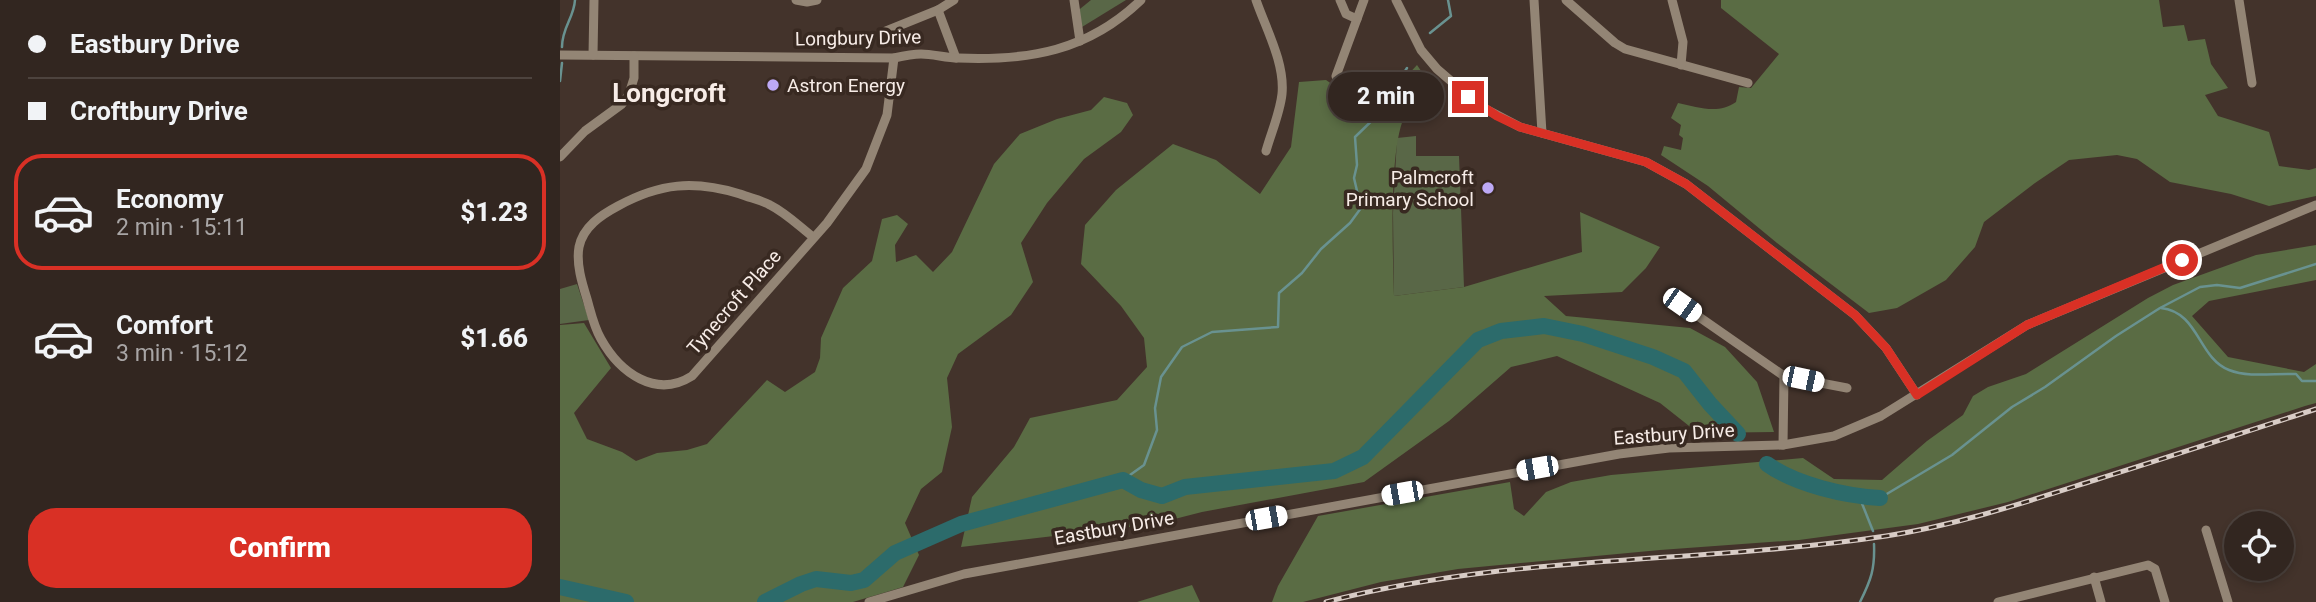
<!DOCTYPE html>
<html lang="en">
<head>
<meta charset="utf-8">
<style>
  :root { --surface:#322620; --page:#3d322d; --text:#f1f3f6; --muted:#a8a5a5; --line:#4d433e; --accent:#d93025 }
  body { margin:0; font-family:Roboto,sans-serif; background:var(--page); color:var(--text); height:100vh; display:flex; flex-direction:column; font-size:26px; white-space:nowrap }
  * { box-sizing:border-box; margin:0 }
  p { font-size:23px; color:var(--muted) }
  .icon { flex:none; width:38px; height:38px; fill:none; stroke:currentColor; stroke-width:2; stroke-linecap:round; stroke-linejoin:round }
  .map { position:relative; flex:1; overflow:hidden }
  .drawer { display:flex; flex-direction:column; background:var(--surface); width:560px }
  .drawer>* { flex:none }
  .hud { display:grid; align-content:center; height:154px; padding:0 28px; background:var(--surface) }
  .fabs { position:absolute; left:1664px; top:511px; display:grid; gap:14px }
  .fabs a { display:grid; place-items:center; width:70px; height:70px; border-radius:50%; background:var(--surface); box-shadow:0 4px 10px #0003,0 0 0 2px var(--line); font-size:35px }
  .end { position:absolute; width:32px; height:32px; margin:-16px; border:9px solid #d93025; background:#fff; box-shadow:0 0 0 4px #fff }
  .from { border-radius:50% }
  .bubble { position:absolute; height:49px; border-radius:24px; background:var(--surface); box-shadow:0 4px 10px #0003,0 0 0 2px var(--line); font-size:23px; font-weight:800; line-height:49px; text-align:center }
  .car { position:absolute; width:21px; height:42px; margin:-21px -10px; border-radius:9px; box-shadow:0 0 5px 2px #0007; background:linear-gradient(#fff 24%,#345 0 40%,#fff 0 76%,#345 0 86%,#fff 0) }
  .hud b { display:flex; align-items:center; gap:24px; height:66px; font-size:26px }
  .hud b+b { border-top:2px solid var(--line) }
  .hud i { width:18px; height:18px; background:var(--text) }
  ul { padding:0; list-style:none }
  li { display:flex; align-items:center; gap:21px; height:116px; margin:0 14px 10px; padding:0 14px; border:4px solid transparent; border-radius:28px }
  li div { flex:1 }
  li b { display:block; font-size:26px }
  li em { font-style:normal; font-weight:800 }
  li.current { border-color:var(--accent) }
  li>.icon { width:63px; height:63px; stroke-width:1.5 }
  .cta { display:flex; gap:14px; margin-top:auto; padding:14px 28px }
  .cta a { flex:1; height:80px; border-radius:28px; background:var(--accent); color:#fff; font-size:28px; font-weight:800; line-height:80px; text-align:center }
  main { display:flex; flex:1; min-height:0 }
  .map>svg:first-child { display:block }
  .green { fill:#596747 }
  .forest { fill:#5a6c44 }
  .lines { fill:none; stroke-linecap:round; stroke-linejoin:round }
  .stream { stroke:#699290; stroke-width:2.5 }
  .river { stroke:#2c6b6b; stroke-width:16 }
  .minor { stroke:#938575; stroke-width:9 }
  .rail-casing { stroke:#d8ccc6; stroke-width:5 }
  .rail { stroke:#382921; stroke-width:2.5; stroke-dasharray:8; stroke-linecap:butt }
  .route { stroke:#d93025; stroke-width:9 }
  .poi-dot { fill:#bda9f5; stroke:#382921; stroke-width:2.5 }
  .labels { text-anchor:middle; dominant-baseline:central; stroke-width:7; stroke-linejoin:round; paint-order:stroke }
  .street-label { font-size:19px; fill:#f7ece7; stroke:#382921 }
  .poi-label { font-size:19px; fill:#f7ece7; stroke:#382921; text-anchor:start }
  .district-label { font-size:26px; font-weight:bold; fill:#f7ece7; stroke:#382921 }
</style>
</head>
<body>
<main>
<section class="drawer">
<div class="hud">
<b><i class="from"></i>Eastbury Drive</b>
<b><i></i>Croftbury Drive</b>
</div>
<ul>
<li class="current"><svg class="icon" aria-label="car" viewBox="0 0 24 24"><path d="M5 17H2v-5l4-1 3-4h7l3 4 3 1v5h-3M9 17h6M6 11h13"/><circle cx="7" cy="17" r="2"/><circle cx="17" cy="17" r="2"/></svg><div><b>Economy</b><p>2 min · 15:11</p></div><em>$1.23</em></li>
<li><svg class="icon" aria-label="car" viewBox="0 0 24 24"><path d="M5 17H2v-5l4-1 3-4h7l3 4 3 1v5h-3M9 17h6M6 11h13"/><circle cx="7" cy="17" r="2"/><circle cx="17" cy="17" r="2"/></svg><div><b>Comfort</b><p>3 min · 15:12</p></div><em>$1.66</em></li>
</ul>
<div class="cta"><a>Confirm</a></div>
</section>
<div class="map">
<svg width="1756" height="602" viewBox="0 0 1756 602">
  <rect width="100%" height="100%" fill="#43332b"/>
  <g class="green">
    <path d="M531,0H566L522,27L515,13Z"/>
    <path d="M856,136V156H899L904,287L834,296L833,213L837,138Z"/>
    <path d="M17,284L29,320L0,324V289Z"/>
  </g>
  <g class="forest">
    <path d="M1161,0H1599L1603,27L1624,25L1628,41L1645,39L1651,64L1668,88L1645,95L1658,116L1709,132L1719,166L1749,170L1756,168V196L1709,206L1671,194L1610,182L1577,159L1557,155L1509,160L1475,183L1424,222L1415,247L1386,280L1337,308L1309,313L1217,243L1148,186L1101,155L1104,146L1121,150L1123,138L1119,135L1121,125L1111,118L1118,103C1138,107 1158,115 1176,102L1179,87L1191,88L1219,54L1161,8Z"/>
    <path d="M857,65L872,87C864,95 852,104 846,114C828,143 833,258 834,296L904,287L1022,252L1020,212L1100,247L1086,268L1062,292L984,296L1006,316L1130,328L1165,347L1197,382L1214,432L1138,433L1100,403L997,356L951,367L889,421L804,482L642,512L595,524L401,547L412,497L454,447L470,418L557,400L587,367L584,338L561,306L521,264L525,225L556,190L613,144L656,160L700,194L731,147L739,82L766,80L813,112Z"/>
    <path d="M544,97L567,103L573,115L561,132L524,159L487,203L461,243L473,282L451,315L398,354L387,378L392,427L382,472L361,489L345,523L359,555L343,587L293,602H0V325L24,323L51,368L14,413L27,439L62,452L76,461L97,453L127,450L147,444L207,380L225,392L255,372L260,358L261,338L283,288L312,261L322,219L337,215L348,224L335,245L336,262L356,255L373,272L392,252L434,164L460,134L497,119L531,110Z"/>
    <path d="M1756,245V280L1649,301L1632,316L1668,357L1744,372L1756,364V403L1745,406L1448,502L1358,524L1239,540L1100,550L898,569L821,582L743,602H712L718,586L758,516L950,482L954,509L964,516L986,492L1011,482L1051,475L1243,458L1274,479L1322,480L1367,441L1403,415L1413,396L1428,387L1466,374L1588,298L1613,285L1696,255Z"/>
    <path d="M632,585L640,602H577Z"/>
  </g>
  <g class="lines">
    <g class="stream">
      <path d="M870,33L891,16L888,0"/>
      <path d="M2,47C2,27 14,18 15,0"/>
      <path d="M0,81L2,63"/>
      <path d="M1601,308C1639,312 1638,358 1669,370C1689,378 1715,373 1736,374L1742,381H1756"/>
      <path d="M563,480L584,465L597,430L595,408L601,377L622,347L652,332L718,327L719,293L742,273L761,249L790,223L801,208L794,178L797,165L795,137L826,107L832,91L847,68"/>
      <path d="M1299,496L1313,531"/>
      <path d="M1320,498L1392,455L1452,407L1485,387L1556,336L1600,308L1640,287L1657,285L1680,288L1756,264"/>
      <path d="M1300,602C1311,580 1315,569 1314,544"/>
    </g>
    <g class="river">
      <path d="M1207,464C1236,485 1286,496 1320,498"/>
      <path d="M0,587L66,602"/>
      <path d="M205,602L241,584L256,579L291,583L304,580L335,553L401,524L563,480L581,490L602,496L625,487L774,471L803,457L918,340L941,331L984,326L1023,334L1093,357L1124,371L1150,404L1178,434"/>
    </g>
    <g class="minor">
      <path d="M236,0L247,2L257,0"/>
      <path d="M514,0L520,41"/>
      <path d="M696,0C706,29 725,63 722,94C720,113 711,133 706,151"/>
      <path d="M780,0L786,14L797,19"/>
      <path d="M836,0L861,50L877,69L920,106L960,127L1086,162L1126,184L1295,315L1326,348L1357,395"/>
      <path d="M974,0L982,133"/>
      <path d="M1006,0L1055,43L1065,49L1188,83"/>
      <path d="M1112,0L1123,42L1121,65"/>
      <path d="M1679,0L1692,83"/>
      <path d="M378,10L396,58"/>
      <path d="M326,31L378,10L394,0"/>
      <path d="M0,55L334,58C343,56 352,54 361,54C373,54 386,58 398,58C469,61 528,51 581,0"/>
      <path d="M33,55L34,0"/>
      <path d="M776,76L804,0"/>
      <path d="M0,157L25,131L62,104L69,94L74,78V56"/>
      <path d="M253,237C239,226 226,213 210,205C201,200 190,198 180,194C134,180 100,183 58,206C41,215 23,227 19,247C16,264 22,283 27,299C31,313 34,327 41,339C60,373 96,399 132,376L267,223L306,169L327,115L334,58"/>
      <path d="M1122,305L1224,376L1287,388"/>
      <path d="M1223,445L1224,376"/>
      <path d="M1646,530L1668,602"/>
      <path d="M1534,577L1541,602"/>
      <path d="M309,602L404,574L1059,454L1109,448L1223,445L1274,436L1321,416L1467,325L1756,205"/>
      <path d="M1438,602L1588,565L1595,569L1605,602"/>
    </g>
    <g class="rail-casing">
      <path id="rail" d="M766,602C948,554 1140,564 1326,536C1398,525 1466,502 1535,480C1609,457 1682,433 1756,409"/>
    </g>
    <use href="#rail" class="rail"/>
  </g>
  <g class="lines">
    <path class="route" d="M908,97L937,116L960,127L1086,162L1126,184L1295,315L1326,348L1357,395L1467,325L1622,260"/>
  </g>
  <g class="poi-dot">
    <circle cx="213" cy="85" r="7"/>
    <circle cx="928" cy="188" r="7"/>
  </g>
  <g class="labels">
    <g class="street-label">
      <text transform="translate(298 38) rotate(-1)">Longbury Drive</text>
      <text transform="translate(174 302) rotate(-49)">Tynecroft Place</text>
      <text transform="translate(1114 434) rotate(-4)">Eastbury Drive</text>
      <text transform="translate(554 528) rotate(-10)">Eastbury Drive</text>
    </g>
    <g class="poi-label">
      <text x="227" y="85">Astron Energy</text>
      <text x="914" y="177" text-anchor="end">Palmcroft<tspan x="914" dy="22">Primary School</tspan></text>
    </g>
    <g class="district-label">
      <text x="109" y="93">Longcroft</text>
    </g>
  </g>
</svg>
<div class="fabs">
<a><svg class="icon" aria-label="locate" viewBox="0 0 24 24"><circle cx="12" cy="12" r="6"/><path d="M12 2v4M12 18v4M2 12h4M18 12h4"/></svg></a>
</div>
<i class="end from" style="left:1622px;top:260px"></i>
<i class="end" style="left:908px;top:97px"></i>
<div class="bubble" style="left:768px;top:72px;width:116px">2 min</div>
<i class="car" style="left:1122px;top:305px;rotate:125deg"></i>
<i class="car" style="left:1243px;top:379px;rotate:102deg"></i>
<i class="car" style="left:977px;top:468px;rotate:260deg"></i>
<i class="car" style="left:842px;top:493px;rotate:260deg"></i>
<i class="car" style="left:706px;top:518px;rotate:80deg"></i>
</div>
</main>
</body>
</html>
